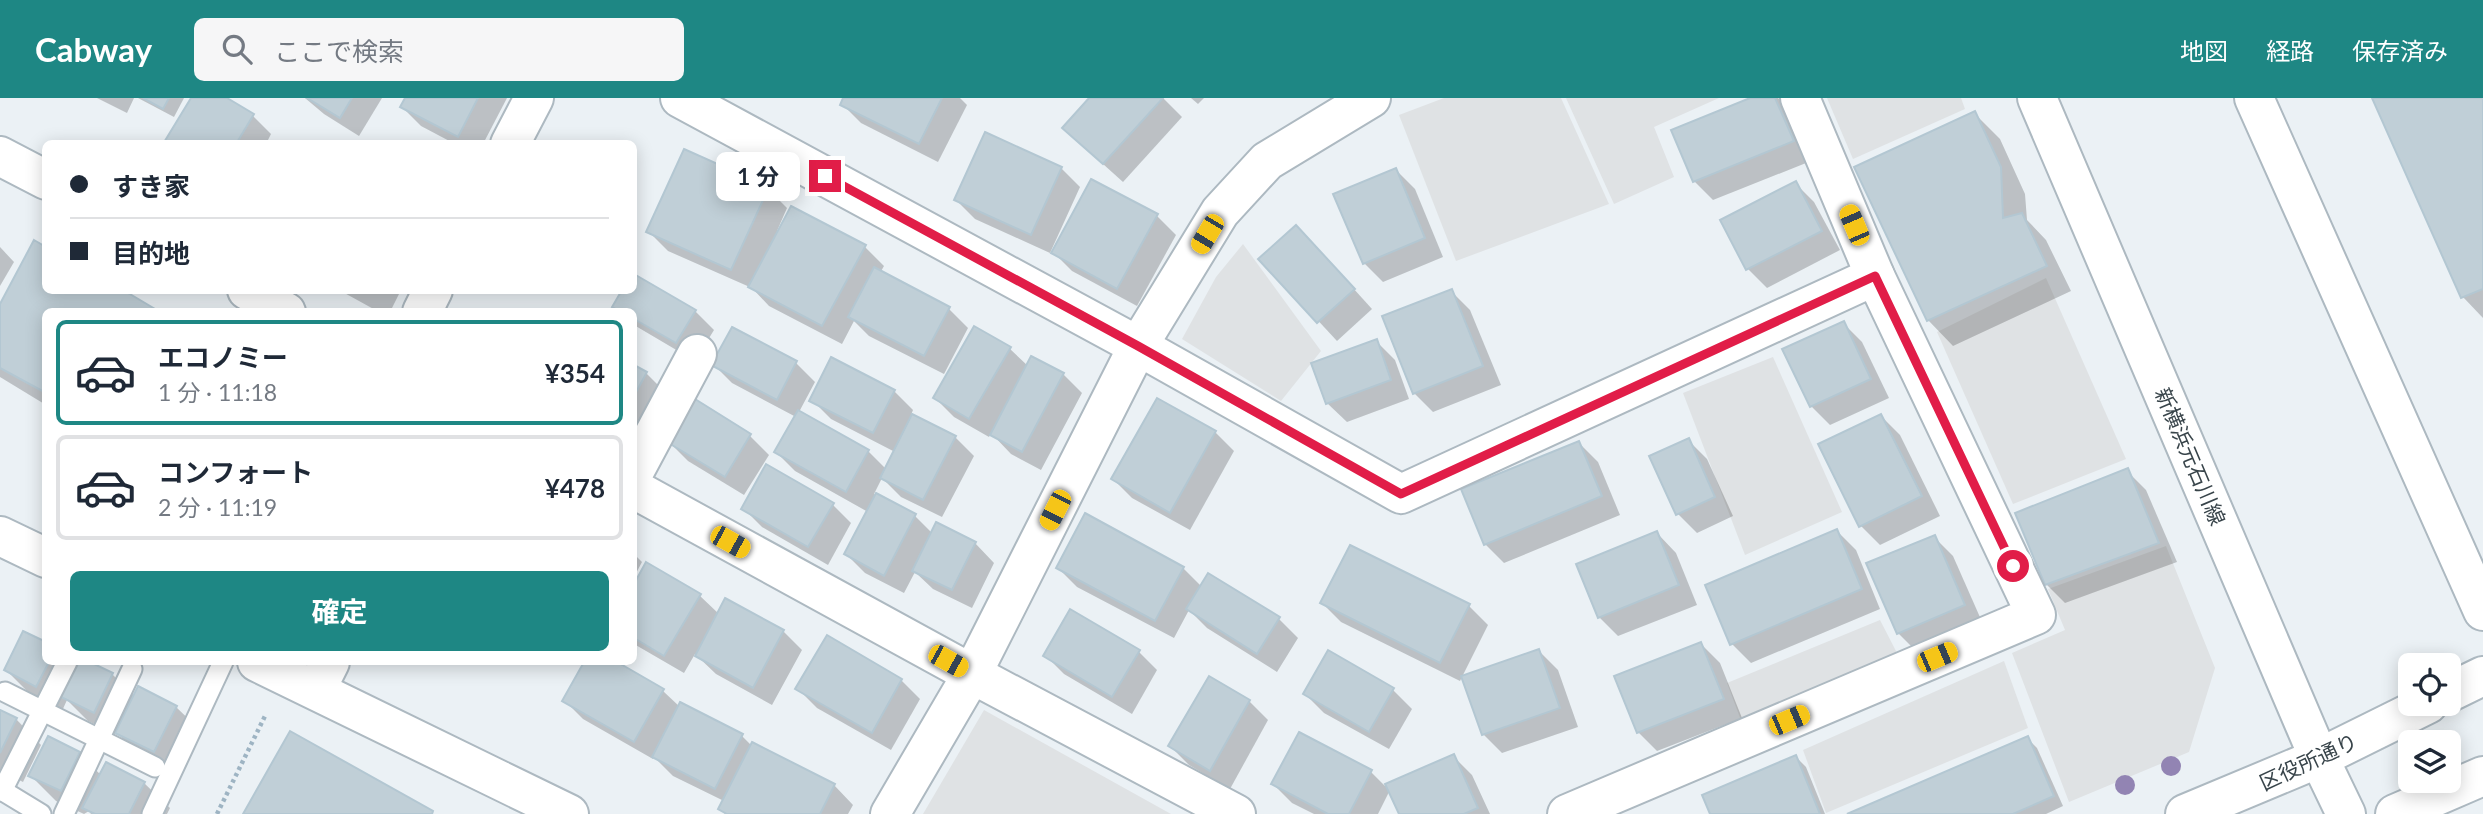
<!DOCTYPE html>
<html lang="ja">
<head>
<meta charset="utf-8">
<style>
  :root { --surface:#fff; --page:#f6f6f7; --text:#1f2937; --muted:#747a83; --line:#e0e1e3; --accent:#1e8784 }
  body { margin:0; font-family:Lato,"Noto Sans JP",sans-serif; background:var(--page); color:var(--text); height:100vh; display:flex; flex-direction:column; font-size:26px; white-space:nowrap }
  * { box-sizing:border-box; margin:0 }
  p { font-size:23px; color:var(--muted) }
  .icon { flex:none; width:38px; height:38px; fill:none; stroke:currentColor; stroke-width:2; stroke-linecap:round; stroke-linejoin:round }
  .map { position:relative; flex:1; overflow:hidden }
  .side { position:absolute; left:42px; top:210px; width:595px; height:357px; display:flex; flex-direction:column; background:var(--surface); border-radius:10px; box-shadow:0 4px 18px #0003 }
  .side>* { flex:none }
  .guide { position:absolute; left:42px; top:42px; width:595px; height:154px; border-radius:10px; box-shadow:0 4px 18px #0003; display:grid; align-content:center; height:154px; padding:0 28px; background:var(--surface) }
  .controls { position:absolute; left:2398px; top:555px; display:grid; gap:14px }
  .controls a { display:grid; place-items:center; width:63px; height:63px; border-radius:10px; background:var(--surface); box-shadow:0 4px 18px #0003; font-size:35px }
  .end { position:absolute; width:32px; height:32px; margin:-16px; border:9px solid #e11d48; background:#fff; box-shadow:0 0 0 4px #fff }
  .from { border-radius:50% }
  .bubble { position:absolute; height:49px; border-radius:10px; background:var(--surface); box-shadow:0 4px 18px #0003; font-size:23px; font-weight:700; line-height:49px; text-align:center }
  .car { position:absolute; width:21px; height:42px; margin:-21px -10px; border-radius:9px; box-shadow:0 0 5px 2px #0007; background:linear-gradient(#f5c518 24%,#345 0 40%,#f5c518 0 76%,#345 0 86%,#f5c518 0) }
  .guide b { display:flex; align-items:center; gap:24px; height:66px; font-size:26px }
  .guide b+b { border-top:2px solid var(--line) }
  .guide i { width:18px; height:18px; background:var(--text) }
  ul { padding:12px 0 0; list-style:none }
  li { display:flex; align-items:center; gap:21px; height:105px; margin:0 14px 10px; padding:0 14px; border:4px solid var(--line); border-radius:10px }
  li div { flex:1 }
  li b { display:block; font-size:26px }
  li em { font-style:normal; font-weight:700 }
  li.active { border-color:var(--accent) }
  li>.icon { width:63px; height:63px; stroke-width:1.5 }
  .primary-button { display:flex; gap:14px; margin-top:auto; padding:14px 28px }
  .primary-button a { flex:1; height:80px; border-radius:10px; background:var(--accent); color:#fff; font-size:28px; font-weight:700; line-height:80px; text-align:center }
  header { display:flex; align-items:center; gap:42px; box-sizing:border-box; height:98px; padding:0 35px; background:var(--accent); color:#fff }
  header strong { font-size:33px }
  nav { display:flex; gap:38px; margin-inline-start:auto; font-size:24px }
  .search { width:490px; height:63px; background:var(--page); display:flex; align-items:center; gap:18px; box-sizing:border-box; padding:0 24px; border-radius:10px; color:var(--muted); font-size:26px }
  .map>svg:first-child { display:block }
  .parking { fill:#dfe2e4 }
  .shadow { fill:#0003 }
  .building { fill:#c0cfd7; stroke:#b3c7d2; stroke-width:2 }
  .lines { fill:none; stroke-linecap:round; stroke-linejoin:round }
  .service-casing { stroke:#adb9c1; stroke-width:23 }
  .minor-casing { stroke:#adb9c1; stroke-width:42 }
  .tertiary-casing { stroke:#adb9c1; stroke-width:42 }
  .path { stroke:#9eb4c3; stroke-width:4.5; stroke-dasharray:3.5 3.5; stroke-linecap:butt }
  .service { stroke:#fff; stroke-width:19 }
  .minor { stroke:#fff; stroke-width:38 }
  .tertiary { stroke:#fff; stroke-width:38 }
  .tree { fill:#9284b3 }
  .route { stroke:#e11d48; stroke-width:9 }
  .labels { text-anchor:middle; dominant-baseline:central; stroke-width:6; stroke-linejoin:round; paint-order:stroke }
  .street-label { font-size:21px; fill:#38444a; stroke:#fff }
</style>
</head>
<body>
<header>
<strong>Cabway</strong>
<div class="search"><svg class="icon" aria-label="search" viewBox="0 0 24 24"><circle cx="10" cy="10" r="6"/><path d="M15 15l6 6"/></svg>ここで検索</div>
<nav><a>地図</a><a>経路</a><a>保存済み</a></nav>
</header>
<div class="map">
<svg width="2483" height="716" viewBox="0 0 2483 716">
  <rect width="100%" height="100%" fill="#ebf1f5"/>
  <g class="parking">
    <path d="M1444,0H1561L1609,106L1456,163L1399,17Z"/>
    <path d="M1566,0H1719L1654,29L1674,79L1614,106Z"/>
    <path d="M1827,0H1961L1965,11L1853,61Z"/>
    <path d="M1243,146L1321,253L1281,303L1182,241L1216,179Z"/>
    <path d="M2046,180L2126,361L2013,406L1937,234Z"/>
    <path d="M1773,259L1842,414L1745,457L1683,295Z"/>
    <path d="M2166,448L2215,570L2189,654L2069,704L2012,555L2065,532L2048,491Z"/>
    <path d="M1880,522L1897,555L1742,625L1727,585Z"/>
    <path d="M2004,563L2028,630L1826,715L1803,652Z"/>
    <path d="M984,612L1171,716H923Z"/>
  </g>
  <g class="shadow">
    <path d="M97,0H134L127,15Z"/>
    <path d="M138,0H184L174,19Z"/>
    <path d="M193,0H223L252,17L271,36L266,46H165Z"/>
    <path d="M305,0H382L359,38L324,16Z"/>
    <path d="M407,0H507L483,46H455L421,28L402,9Z"/>
    <path d="M845,0H960L967,7L938,64L861,25L842,6Z"/>
    <path d="M1091,0H1163L1182,19L1123,84L1083,48Z"/>
    <path d="M1191,0H1204L1198,6Z"/>
    <path d="M1755,0H1778L1790,12L1811,63L1713,102L1694,83Z"/>
    <path d="M2374,0H2483V220L2463,199Z"/>
    <path d="M1974,15L2000,41L2025,96L2027,122L2046,142L2071,193L1953,248L1928,222Z"/>
    <path d="M685,53L768,91L787,110L777,133L865,149L884,168L880,175L949,211L968,230L944,276L869,238L854,223L842,246L769,208L752,190L668,153L649,134Z"/>
    <path d="M1061,70L1080,89L1050,155L975,121L956,102Z"/>
    <path d="M1396,72L1415,91L1443,159L1383,184L1364,165Z"/>
    <path d="M1795,85L1814,104L1840,152L1767,190L1748,171Z"/>
    <path d="M1157,118L1176,137L1137,208L1072,173L1053,154Z"/>
    <path d="M1315,148L1372,211L1337,243L1261,161Z"/>
    <path d="M0,149L14,164L0,188Z"/>
    <path d="M634,178L695,213L714,232L695,263L634,227V214H620L615,208L634,192Z"/>
    <path d="M339,192H401L390,214H379Z"/>
    <path d="M1451,193L1470,212L1501,287L1433,314L1414,295Z"/>
    <path d="M0,209L46,214V307L0,279Z"/>
    <path d="M1843,225L1862,244L1889,300L1830,327L1811,308Z"/>
    <path d="M733,231L796,265L815,284L799,314L868,353L886,371L895,354L831,321L812,302L894,293L913,312L911,317L955,339L974,358L942,419L901,399L882,380L874,396L915,418L932,435L937,426L975,445L994,465L972,510L933,491L915,474L904,495L865,475L846,456L868,414L795,373L776,354L796,319L732,285L713,266Z"/>
    <path d="M1376,243L1395,262L1409,301L1347,324L1327,305Z"/>
    <path d="M1009,250L1028,268L1063,276L1082,295L1041,372L1011,356L991,335L989,339L954,319L935,300Z"/>
    <path d="M634,269L646,275L665,294L642,336L634,331Z"/>
    <path d="M695,303L750,338L769,357L744,397L688,363L669,344Z"/>
    <path d="M1158,303L1215,334L1234,353L1190,432L1132,400L1113,381Z"/>
    <path d="M1881,318L1900,337L1940,418L1880,447L1861,428L1821,347Z"/>
    <path d="M1688,342L1707,361L1733,418L1697,435L1678,416Z"/>
    <path d="M1579,345L1598,364L1620,417L1504,465L1485,446Z"/>
    <path d="M2127,373L2146,392L2177,464L2065,505L2046,486Z"/>
    <path d="M832,406L851,425L828,467L762,429L743,410Z"/>
    <path d="M1837,433L1856,452L1880,511L1751,565L1732,546Z"/>
    <path d="M1657,435L1676,455L1697,507L1618,538L1599,519Z"/>
    <path d="M1934,439L1953,458L1983,526L1917,554L1898,535Z"/>
    <path d="M634,456L642,464L634,479Z"/>
    <path d="M647,466L699,497L719,516L783,533L802,552L772,607L716,576L695,556L684,575L634,546V489Z"/>
    <path d="M1058,470H1183L1202,489L1279,521L1298,540L1277,574L1207,530L1189,512L1174,540L1077,489Z"/>
    <path d="M1322,505L1469,508L1488,527L1460,583L1341,524Z"/>
    <path d="M1701,546L1720,565L1742,620L1657,653L1638,634Z"/>
    <path d="M1138,553L1157,572L1132,616L1064,576L1045,557Z"/>
    <path d="M1539,553L1558,572L1578,629L1502,655L1483,636Z"/>
    <path d="M1329,554L1393,592L1412,611L1389,651L1324,615L1305,596Z"/>
    <path d="M46,564H68L77,572L81,564H86L112,576L135,599L176,609L202,634L180,678L142,659L120,638L88,623L67,602L62,613L31,597L6,572Z"/>
    <path d="M586,564H613L663,593L680,609L681,607L742,638L752,648L834,687L853,707L848,716H725L720,711L724,703L673,678L654,659L653,661L583,621L564,602Z"/>
    <path d="M1210,580L1249,603L1268,622L1230,691L1189,667L1170,648Z"/>
    <path d="M901,582L920,601L891,652L817,610L798,591Z"/>
    <path d="M0,614L16,621L41,647L23,684L0,672Z"/>
    <path d="M49,640L79,656L101,677L144,685L170,710L167,716H91L89,713L84,716L56,703L30,677Z"/>
    <path d="M2027,640L2037,650L2063,708L2046,716H1851Z"/>
    <path d="M1453,658L1472,677L1490,716H1401L1390,692L1378,716H1314L1292,705L1273,686L1371,674L1385,688Z"/>
    <path d="M1796,659L1806,669L1825,716H1712Z"/>
  </g>
  <g class="building">
    <path d="M143,0H169L163,11Z"/>
    <path d="M191,0H227L254,16L236,46H163Z"/>
    <path d="M307,0H352L340,20Z"/>
    <path d="M405,0H478L458,39L400,9Z"/>
    <path d="M843,0H942L919,46L840,7Z"/>
    <path d="M1089,0H1163L1103,66L1062,30Z"/>
    <path d="M1750,0H1775L1794,43L1693,84L1671,32Z"/>
    <path d="M2372,0H2483V191L2461,200Z"/>
    <path d="M1975,13L2001,69L2003,120L2022,115L2047,168L1927,223L1854,69Z"/>
    <path d="M985,34L1062,69L1031,137L954,102Z"/>
    <path d="M684,51L769,89L731,172L646,134Z"/>
    <path d="M1396,70L1425,140L1363,166L1333,96Z"/>
    <path d="M1091,81L1158,116L1117,191L1051,155Z"/>
    <path d="M1796,83L1822,133L1746,172L1720,122Z"/>
    <path d="M791,108L866,147L822,228L748,189Z"/>
    <path d="M1296,127L1355,191L1317,225L1258,161Z"/>
    <path d="M34,142L46,149V192H123L160,214H46V295L0,270V206Z"/>
    <path d="M874,169L950,209L924,258L848,219Z"/>
    <path d="M634,176L696,212L676,245L634,221V214H621L612,209L622,192H634Z"/>
    <path d="M1452,191L1483,268L1413,296L1382,218Z"/>
    <path d="M1844,223L1871,281L1810,309L1782,251Z"/>
    <path d="M974,228L1011,249L969,321L933,300Z"/>
    <path d="M732,229L797,263L777,302L711,267Z"/>
    <path d="M1377,241L1391,282L1326,306L1311,265Z"/>
    <path d="M1031,258L1064,275L1022,354L990,337Z"/>
    <path d="M831,259L895,292L873,335L809,303Z"/>
    <path d="M634,267L647,274L634,298Z"/>
    <path d="M1157,300L1216,333L1170,415L1111,381Z"/>
    <path d="M695,301L751,336L725,379L667,344Z"/>
    <path d="M798,312L869,352L846,394L774,354Z"/>
    <path d="M912,316L956,338L923,402L880,380Z"/>
    <path d="M1881,316L1922,398L1859,429L1818,346Z"/>
    <path d="M1689,340L1715,399L1676,417L1649,358Z"/>
    <path d="M1579,343L1602,398L1484,447L1461,391Z"/>
    <path d="M766,366L834,405L808,449L741,411Z"/>
    <path d="M2128,370L2159,445L2045,487L2015,415Z"/>
    <path d="M876,395L916,416L884,478L844,456Z"/>
    <path d="M1085,415L1184,469L1155,523L1056,470Z"/>
    <path d="M936,424L976,444L952,492L912,473Z"/>
    <path d="M1837,431L1862,491L1730,547L1705,487Z"/>
    <path d="M1657,433L1679,487L1598,520L1576,466Z"/>
    <path d="M1935,437L1965,507L1897,536L1866,465Z"/>
    <path d="M1350,447L1470,506L1440,565L1320,505Z"/>
    <path d="M646,464L701,496L664,558L634,540V486Z"/>
    <path d="M1208,475L1280,519L1257,556L1186,511Z"/>
    <path d="M725,500L784,532L753,590L695,558Z"/>
    <path d="M1070,511L1140,552L1112,599L1043,558Z"/>
    <path d="M23,533L46,544V564H49L36,589L4,572Z"/>
    <path d="M827,537L902,581L872,635L795,591Z"/>
    <path d="M1701,544L1724,601L1637,635L1614,578Z"/>
    <path d="M1539,551L1560,610L1482,637L1461,578Z"/>
    <path d="M1328,552L1394,590L1369,634L1303,596Z"/>
    <path d="M79,564H90L113,575L94,615L61,599Z"/>
    <path d="M584,564H617L664,591L634,644L562,603Z"/>
    <path d="M1209,578L1250,602L1210,673L1168,648Z"/>
    <path d="M138,588L177,608L154,654L115,635Z"/>
    <path d="M680,604L743,636L715,691L652,659Z"/>
    <path d="M0,612L17,620L0,655Z"/>
    <path d="M290,633L433,713L432,716H243Z"/>
    <path d="M1299,634L1372,672L1349,716H1328L1271,686Z"/>
    <path d="M48,638L80,654L61,693L28,678Z"/>
    <path d="M2028,638L2054,698L2013,716H1847Z"/>
    <path d="M752,644L835,686L820,716H727L718,711Z"/>
    <path d="M1454,656L1478,710L1464,716H1399L1385,686Z"/>
    <path d="M1796,657L1820,716H1710L1702,697Z"/>
    <path d="M106,664L145,684L129,716H95L82,710Z"/>
  </g>
  <g class="lines">
    <g class="service-casing">
      <g id="service">
        <path d="M5,594L155,669"/>
        <path d="M0,691L41,716"/>
        <path d="M2,693L67,564"/>
        <path d="M64,716L132,571"/>
        <path d="M152,716L223,564"/>
      </g>
    </g>
    <g class="minor-casing">
      <g id="minor">
        <path d="M680,0L1138,248L1401,396L1875,178"/>
        <path d="M510,46L534,0"/>
        <path d="M0,58L46,82"/>
        <path d="M247,192L286,214"/>
        <path d="M422,214L433,192"/>
        <path d="M634,374L697,256"/>
        <path d="M634,391L972,576L1236,716"/>
        <path d="M316,592L330,564"/>
        <path d="M890,716L972,576L1138,248L1220,114L1267,63L1371,0"/>
        <path d="M1567,716L2036,517L1875,178L1800,0"/>
      </g>
    </g>
    <g class="tertiary-casing">
      <g id="tertiary">
        <path d="M2037,0L2319,660L2346,716"/>
        <path d="M2254,0L2483,513"/>
        <path d="M0,438L46,460"/>
        <path d="M257,564L569,716"/>
        <path d="M2448,595L2483,578"/>
        <path d="M2185,716L2319,660L2428,606"/>
        <path d="M2395,716L2483,678"/>
      </g>
    </g>
    <path class="path" d="M217,716L266,616"/>
    <use href="#service" class="service"/>
    <use href="#minor" class="minor"/>
    <use href="#tertiary" class="tertiary"/>
  </g>
  <g class="tree">
    <circle cx="2171" cy="668" r="10"/>
    <circle cx="2125" cy="687" r="10"/>
  </g>
  <g class="lines">
    <path class="route" d="M825,78L1138,248L1401,396L1875,178L2013,468"/>
  </g>
  <g class="labels">
    <g class="street-label">
      <text transform="translate(2191 358) rotate(67)">新横浜元石川線</text>
      <text transform="translate(2308 663) rotate(-25)">区役所通り</text>
    </g>
  </g>
</svg>
<div class="controls">
<a><svg class="icon" aria-label="locate" viewBox="0 0 24 24"><circle cx="12" cy="12" r="6"/><path d="M12 2v4M12 18v4M2 12h4M18 12h4"/></svg></a>
<a><svg class="icon" aria-label="layers" viewBox="0 0 24 24"><path d="M12 4l9 5-9 5-9-5zM3 14l9 5 9-5"/></svg></a>
</div>
<i class="end from" style="left:2013px;top:468px"></i>
<i class="end" style="left:825px;top:78px"></i>
<div class="bubble" style="left:716px;top:54px;width:84px">1 分</div>
<i class="car" style="left:1854px;top:127px;rotate:337deg"></i>
<i class="car" style="left:1207px;top:136px;rotate:211deg"></i>
<i class="car" style="left:1055px;top:412px;rotate:207deg"></i>
<i class="car" style="left:730px;top:444px;rotate:119deg"></i>
<i class="car" style="left:1937px;top:559px;rotate:67deg"></i>
<i class="car" style="left:948px;top:563px;rotate:119deg"></i>
<i class="car" style="left:1789px;top:622px;rotate:67deg"></i>
<div class="guide">
<b><i class="from"></i>すき家</b>
<b><i></i>目的地</b>
</div>
<section class="side">
<ul>
<li class="active"><svg class="icon" aria-label="car" viewBox="0 0 24 24"><path d="M5 17H2v-5l4-1 3-4h7l3 4 3 1v5h-3M9 17h6M6 11h13"/><circle cx="7" cy="17" r="2"/><circle cx="17" cy="17" r="2"/></svg><div><b>エコノミー</b><p>1 分 · 11:18</p></div><em>¥354</em></li>
<li><svg class="icon" aria-label="car" viewBox="0 0 24 24"><path d="M5 17H2v-5l4-1 3-4h7l3 4 3 1v5h-3M9 17h6M6 11h13"/><circle cx="7" cy="17" r="2"/><circle cx="17" cy="17" r="2"/></svg><div><b>コンフォート</b><p>2 分 · 11:19</p></div><em>¥478</em></li>
</ul>
<div class="primary-button"><a>確定</a></div>
</section>
</div>
</body>
</html>
